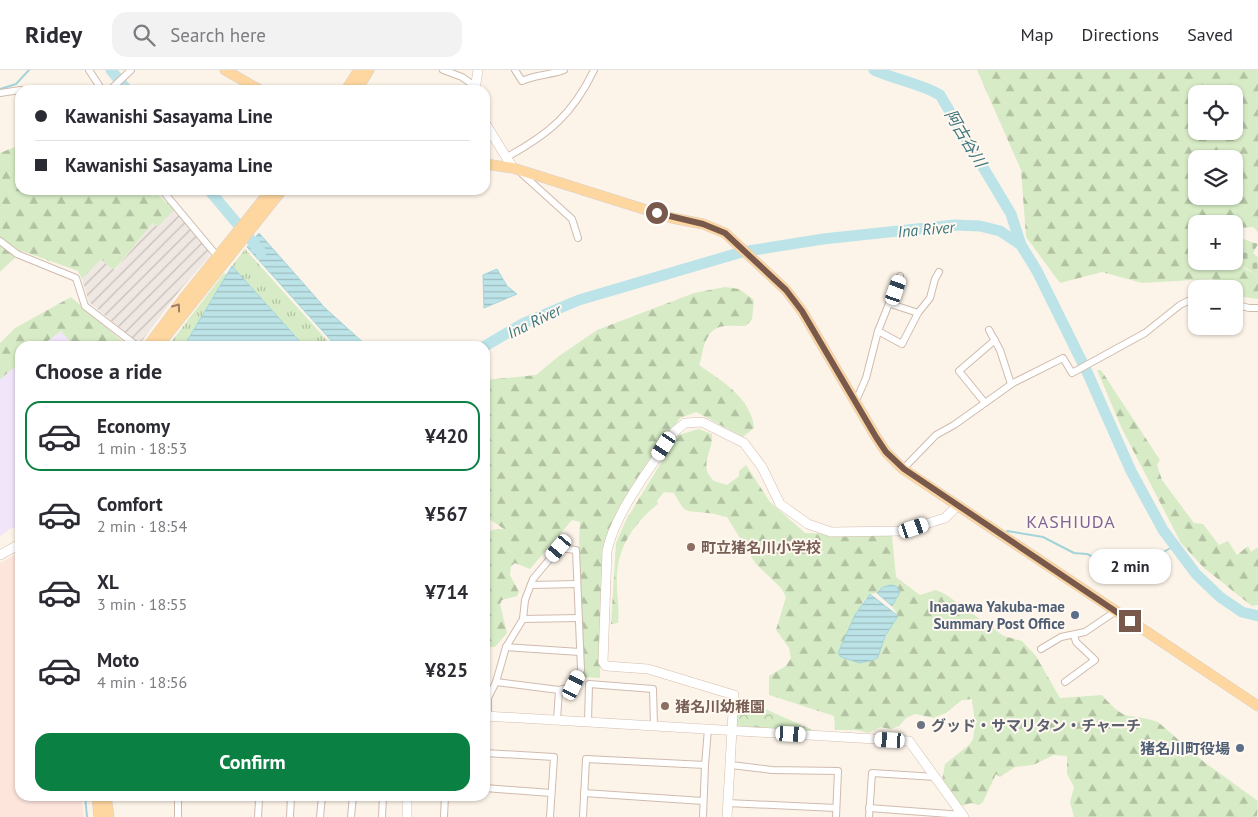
<!DOCTYPE html>
<html lang="en">
<head>
<meta charset="utf-8">
<style>
  :root { --surface:#fff; --page:#f2f2f3; --text:#2b2b33; --muted:#7c7c81; --line:#e1e1e2; --accent:#0b8043 }
  body { margin:0; font-family:"PT Sans","Noto Sans JP",sans-serif; background:var(--page); color:var(--text); height:100vh; display:flex; flex-direction:column; font-size:19px; white-space:nowrap }
  * { box-sizing:border-box; margin:0 }
  p { font-size:16px; color:var(--muted) }
  .icon { flex:none; width:28px; height:28px; fill:none; stroke:currentColor; stroke-width:2; stroke-linecap:round; stroke-linejoin:round }
  .map { position:relative; flex:1; overflow:hidden }
  .panel { position:absolute; left:15px; top:271px; width:475px; height:460px; display:flex; flex-direction:column; background:var(--surface); border-radius:15px; box-shadow:0 1px 4px #0004 }
  .panel>* { flex:none }
  .banner { position:absolute; left:15px; top:15px; width:475px; height:110px; border-radius:15px; box-shadow:0 1px 4px #0004; display:grid; align-content:center; height:110px; padding:0 20px; background:var(--surface) }
  .buttons { position:absolute; left:1188px; top:15px; display:grid; gap:10px }
  .buttons a { display:grid; place-items:center; width:55px; height:55px; border-radius:10px; background:var(--surface); box-shadow:0 1px 4px #0004; font-size:25px }
  .end { position:absolute; width:22px; height:22px; margin:-11px; border:6px solid #79594b; background:#fff; box-shadow:0 0 0 2px #fff }
  .from { border-radius:50% }
  .bubble { position:absolute; height:35px; border-radius:15px; background:var(--surface); box-shadow:0 1px 4px #0004; font-size:16px; font-weight:700; line-height:35px; text-align:center }
  .car { position:absolute; width:15px; height:30px; margin:-15px -8px; border-radius:6px; box-shadow:0 0 4px 1px #0007; background:linear-gradient(#fff 24%,#345 0 40%,#fff 0 76%,#345 0 86%,#fff 0) }
  .banner b { display:flex; align-items:center; gap:18px; height:48px; font-size:19px }
  .banner b+b { border-top:1px solid var(--line) }
  .banner i { width:12px; height:12px; background:var(--text) }
  ul { padding:0; list-style:none }
  li { display:flex; align-items:center; gap:15px; height:70px; margin:0 10px 8px; padding:0 10px; border:2px solid transparent; border-radius:15px }
  li div { flex:1 }
  li b { display:block; font-size:19px }
  li em { font-style:normal; font-weight:700 }
  li.on { border-color:var(--accent) }
  li>.icon { width:45px; height:45px; stroke-width:1.5 }
  h2 { padding:0 20px; font-size:22px; line-height:60px }
  .cta { display:flex; gap:10px; margin-top:auto; padding:10px 20px }
  .cta a { flex:1; height:58px; border-radius:15px; background:var(--accent); color:#fff; font-size:20px; font-weight:700; line-height:58px; text-align:center }
  header { display:flex; align-items:center; gap:30px; box-sizing:border-box; height:70px; padding:0 25px; background:var(--surface); border-bottom:1px solid var(--line) }
  header strong { font-size:24px }
  nav { display:flex; gap:28px; margin-inline-start:auto; font-size:18px }
  .search { width:350px; height:45px; background:var(--page); display:flex; align-items:center; gap:12px; box-sizing:border-box; padding:0 18px; border-radius:15px; color:var(--muted); font-size:19px }
  .map>svg:first-child { display:block }
  .commercial { fill:#fee5dc }
  .industrial { fill:url(#industrial-furrows) }
  .education { fill:#f1e5fa }
  .grass { fill:url(#grass-tufts) }
  .forest { fill:url(#forest-firs); fill-rule:evenodd }
  .cemetery { fill:url(#cemetery-stones) }
  .park { fill:url(#park-crowns) }
  .water { fill:url(#water-rules); stroke:#a2d4da }
  .lines { fill:none; stroke-linecap:round; stroke-linejoin:round }
  .stream { stroke:#a2d4da; stroke-width:2 }
  .river { stroke:#bce4e8; stroke-width:11 }
  .street-casing { stroke:#d0bbad; stroke-width:8 }
  .secondary-casing { stroke:#d6bdad; stroke-width:10 }
  .primary-casing { stroke:#d9d1cd; stroke-width:11 }
  .street { stroke:#fff; stroke-width:6 }
  .secondary { stroke:#fff; stroke-width:9 }
  .primary { stroke:#fdd6a0; stroke-width:10 }
  .oneway { stroke:#a17e64 }
  .route { stroke:#79594b; stroke-width:6 }
  .education-dot { fill:#8d6e63; stroke:#fff8f0; stroke-width:2 }
  .service-dot { fill:#5c6f8a; stroke:#fff8f0; stroke-width:2 }
  .worship-dot { fill:#6b7280; stroke:#fff8f0; stroke-width:2 }
  .labels { text-anchor:middle; dominant-baseline:central; stroke-width:4; stroke-linejoin:round; paint-order:stroke }
  .education-label { font-size:15px; font-weight:bold; fill:#785e54; stroke:#fff8f0; text-anchor:start }
  .service-label { font-size:15px; font-weight:bold; fill:#4e5e75; stroke:#fff8f0; text-anchor:end }
  .worship-label { font-size:15px; font-weight:bold; fill:#5b616d; stroke:#fff8f0; text-anchor:start }
  .water-label { font-size:16px; font-style:italic; fill:#3d767e; stroke:#fff8f0 }
  .quarter-label { font-size:18px; letter-spacing:1px; fill:#826395; stroke:#fff8f0 }
</style>
</head>
<body>
<header>
<strong>Ridey</strong>
<div class="search"><svg class="icon" aria-label="search" viewBox="0 0 24 24"><circle cx="10" cy="10" r="6"/><path d="M15 15l6 6"/></svg>Search here</div>
<nav><a>Map</a><a>Directions</a><a>Saved</a></nav>
</header>
<div class="map">
<svg width="1258" height="747" viewBox="0 0 1258 747">
  <defs>
    <pattern id="industrial-furrows" width="10" height="10" patternUnits="userSpaceOnUse" patternTransform="scale(1.25)"><rect width="10" height="10" fill="#eee7e2"/><path d="M-1 1l2-2M0 10L10 0M9 11l2-2" fill="none" stroke="#c6beb9"/></pattern>
    <pattern id="grass-tufts" width="24" height="20" patternUnits="userSpaceOnUse" patternTransform="scale(1.25)"><rect width="24" height="20" fill="#d7ecc6"/><path d="M3 7l-1-3M5 7V3M7 7l1-3M15 17l-1-3M17 17v-4M19 17l1-3" fill="none" stroke="#b3c2a3"/></pattern>
    <pattern id="forest-firs" width="22" height="20" patternUnits="userSpaceOnUse" patternTransform="scale(1.25)"><rect width="22" height="20" fill="#d7ecc6"/><path d="M5 1l3.5 6h-7zM16 11l3.5 6h-7z" fill="#b3c2a3"/></pattern>
    <pattern id="cemetery-stones" width="16" height="16" patternUnits="userSpaceOnUse" patternTransform="scale(1.25)"><rect width="16" height="16" fill="#d7ecc6"/><path d="M2 7V4a2 2 0 0 1 4 0v3zM10 15v-3a2 2 0 0 1 4 0v3z" fill="#b3c2a3"/></pattern>
    <pattern id="park-crowns" width="20" height="18" patternUnits="userSpaceOnUse" patternTransform="scale(1.25)"><rect width="20" height="18" fill="#d7ecc6"/><path d="M2 6a3 3 0 1 1 6 0M12 15a3 3 0 1 1 6 0" fill="none" stroke="#b3c2a3"/></pattern>
    <pattern id="water-rules" width="6" height="5" patternUnits="userSpaceOnUse" patternTransform="scale(1.25)"><rect width="6" height="5" fill="#bce4e8"/><path d="M0 2.5h6" fill="none" stroke="#9ebcbe"/></pattern>
  </defs>
  <rect width="100%" height="100%" fill="#fdf4e9"/>
  <path class="commercial" d="M20,482V726H81L84,747H0V493Z"/>
  <path class="industrial" d="M174,139L209,180V187L180,220L142,271L137,272L89,232L82,209L101,188L115,200L153,153L158,157Z"/>
  <g class="education">
    <path d="M61,261L74,276H41Z"/>
    <path d="M20,293V456L10,459L0,466V309Z"/>
  </g>
  <g class="grass">
    <path d="M245,179L332,276H304L232,196Z"/>
    <path d="M224,203L227,205L184,276H168Z"/>
  </g>
  <g class="forest">
    <path d="M977,0H1258V162L1253,157L1237,158L1234,166V154H1196V191C1222,191 1237,190 1258,207V229L1244,227L1230,215L1211,209L1142,213L1102,202L1060,213L1026,167L1021,100ZM1196,24H1234V61H1196ZM1196,89H1234V126H1196Z"/>
    <path d="M20,75V120H139L153,126L157,124L174,139L158,157L153,153L114,200L101,189L82,209L78,201L22,181L0,202V83Z"/>
    <path d="M725,217L739,219L754,230L752,250L745,256C724,256 712,252 704,276C702,282 702,288 699,295C722,311 751,328 754,358L743,367L696,342L680,348L609,459L603,482L600,608L584,607L579,470L580,452L572,450L530,499L515,493L511,496L510,505L519,522L517,526L502,530L500,534L507,563L495,577H485V463L496,459H504L489,449L485,443V310L536,305L559,286L597,260L694,223Z"/>
    <path d="M71,227L128,276H74L61,261L41,276H20V293L0,309V273L15,258Z"/>
    <path d="M1097,300H1101L1160,390L1157,395L1162,410L1194,453L1203,454L1219,475L1228,471L1237,485L1248,476L1251,482L1258,477V535L1252,536L1204,498L1181,473L1122,359Z"/>
    <path d="M699,359L712,364C714,381 697,395 714,411L727,415L739,406V401L746,395L770,432L805,463L892,465L896,507L920,525L936,520L945,524L1004,566L1022,571L1036,586L1060,628L1102,625C1128,655 1127,641 1158,652L1204,692L1258,731L1257,747H1074L1070,732L1074,717L1067,704V686L1054,685L1033,695L1015,697L1000,707L996,704L983,732L979,735L971,733L959,737L942,711L945,694L969,675L973,669L975,654L972,629L962,630L946,643L934,648L915,644L906,648L899,656L891,659L880,657L869,663L856,660H835L834,646L769,625V606L786,596L791,588L789,578L776,560L786,527L781,518L755,493L727,447C720,446 714,443 707,443C684,440 686,445 674,423L664,422L657,431L658,434C635,452 618,476 617,506C616,522 620,537 618,553L611,554L616,473L626,450L678,365ZM883,517L900,522L892,536L898,546L885,566L878,587L874,590L860,593L838,583L864,530L870,524L877,523Z"/>
  </g>
  <path class="cemetery" d="M1234,166L1258,174L1253,183L1258,187V207L1248,199L1230,191H1234Z"/>
  <path class="park" d="M734,625L826,666L732,661Z"/>
  <g class="water">
    <path d="M259,163L325,238L367,276H336L247,177Z"/>
    <path d="M232,196L304,276H184Z"/>
    <path d="M497,199L507,216L517,224L484,238L483,205Z"/>
    <path d="M891,515L896,516L900,522L892,536L877,523L883,517Z"/>
    <path d="M870,524L898,546L885,566L878,587L874,590L860,593L841,587L838,583L855,545Z"/>
  </g>
  <g class="lines">
    <g class="stream">
      <path d="M0,19L16,14L29,0"/>
      <path d="M1007,461L1043,467L1074,483L1087,484L1098,489H1119L1135,504L1141,506L1146,492L1174,476"/>
      <path d="M85,726L87,747"/>
    </g>
    <g class="river">
      <path d="M111,0L127,20"/>
      <path d="M874,0C896,10 920,13 940,25L1011,144L1021,175"/>
      <path d="M209,120L261,182"/>
      <path d="M485,276L524,253L579,230L742,182L823,169L954,155L980,156L1000,161L1021,175L1037,201L1088,304L1131,401L1163,460L1196,504L1220,527L1242,542L1258,546"/>
    </g>
    <g class="street-casing">
      <g id="street">
        <path d="M89,0L102,20"/>
        <path d="M443,0L462,7L476,17"/>
        <path d="M515,0L522,11C533,5 551,5 564,0"/>
        <path d="M110,20L131,0"/>
        <path d="M0,23L20,20"/>
        <path d="M507,87C549,64 573,44 594,0"/>
        <path d="M519,101L572,149L578,168"/>
        <path d="M162,120L217,186"/>
        <path d="M0,171L17,184L76,208L85,236L137,276"/>
        <path d="M891,234L918,243"/>
        <path d="M1234,234L1249,238H1258"/>
        <path d="M989,260L1000,280L1011,314"/>
        <path d="M878,261L902,274L918,243L930,228L935,209L939,202"/>
        <path d="M855,333L866,308L878,261L900,206"/>
        <path d="M985,333L959,301L995,270"/>
        <path d="M903,399L936,365L954,355L1013,313L1063,288L1072,303L1145,263L1180,235L1196,227"/>
        <path d="M531,515L577,514"/>
        <path d="M523,549L579,548"/>
        <path d="M506,577L580,582"/>
        <path d="M1041,579L1061,567L1085,562L1116,541"/>
        <path d="M496,612L559,620"/>
        <path d="M1065,612L1095,590L1076,572L1074,565"/>
        <path d="M488,646V628L496,612L506,577L523,549L525,530L533,509L559,478L576,480L581,600L572,617L559,620L557,650"/>
        <path d="M588,652L589,614L653,619L654,656"/>
        <path d="M485,683L554,687L550,747"/>
        <path d="M731,695L772,700L838,701L836,747"/>
        <path d="M485,718L551,723"/>
        <path d="M584,723L703,731"/>
        <path d="M257,726L259,730L258,747"/>
        <path d="M727,733L836,738"/>
        <path d="M869,738L963,745"/>
        <path d="M178,747V726"/>
        <path d="M290,747L291,726"/>
        <path d="M320,747L322,726"/>
        <path d="M351,747L353,726"/>
        <path d="M382,747L383,726"/>
        <path d="M444,747L445,726"/>
        <path d="M583,747L586,689L705,695L708,659"/>
        <path d="M703,747L705,695"/>
        <path d="M869,747L872,703L936,707"/>
      </g>
    </g>
    <g class="secondary-casing">
      <g id="secondary">
        <path d="M475,20L478,0"/>
        <path d="M485,53L513,98"/>
        <path d="M0,485L20,474"/>
        <path d="M485,646L909,671L964,747"/>
        <path d="M407,747V726"/>
        <path d="M727,747L734,625L648,599L606,596L603,592L607,481C616,440 651,398 674,362L685,353L702,352L744,373L762,397L780,434L808,454L831,462L903,461L945,448L958,435"/>
      </g>
    </g>
    <g class="primary-casing">
      <g id="primary">
        <path d="M225,0L260,20"/>
        <path d="M346,20L359,0"/>
        <path d="M357,20L369,0"/>
        <path d="M485,94L513,98L672,148L703,154L725,163L786,220L802,241L876,367L886,382L903,399L1258,636"/>
        <path d="M148,276L184,228L271,120"/>
        <path d="M158,276L282,120"/>
        <path d="M97,726L99,747"/>
        <path d="M106,726L109,747"/>
      </g>
    </g>
    <use href="#street" class="street"/>
    <use href="#secondary" class="secondary"/>
    <use href="#primary" class="primary"/>
  </g>
  <defs><path id="oneway-chevron" d="M-2-3.5L2.5 0L-2 3.5" fill="none" stroke-width="1.6" stroke-linecap="round" stroke-linejoin="round" transform="scale(1.25)"/></defs>
  <use class="oneway" href="#oneway-chevron" transform="translate(177 237) rotate(-54)"/>
  <g class="lines">
    <path class="route" d="M657,143L703,154L725,163L786,220L802,241L876,367L886,382L904,399L1130,551"/>
  </g>
  <g class="education-dot">
    <circle cx="691" cy="477" r="5"/>
    <circle cx="665" cy="636" r="5"/>
  </g>
  <g class="service-dot">
    <circle cx="1075" cy="545" r="5"/>
    <circle cx="1240" cy="678" r="5"/>
  </g>
  <circle class="worship-dot" cx="921" cy="655" r="5"/>
  <g class="labels">
    <g class="education-label">
      <text x="701" y="477">町立猪名川小学校</text>
      <text x="675" y="636">猪名川幼稚園</text>
    </g>
    <g class="service-label">
      <text x="1065" y="536">Inagawa Yakuba-mae<tspan x="1065" dy="17">Summary Post Office</tspan></text>
      <text x="1230" y="678">猪名川町役場</text>
    </g>
    <g class="worship-label">
      <text x="931" y="655">グッド・サマリタン・チャーチ</text>
    </g>
    <g class="water-label">
      <text transform="translate(966 68) rotate(59)">阿古谷川</text>
      <text transform="translate(926 159) rotate(-5)">Ina River</text>
      <text transform="translate(534 251) rotate(-26)">Ina River</text>
    </g>
    <g class="quarter-label">
      <text x="1071" y="451">KASHIUDA</text>
    </g>
  </g>
</svg>
<div class="buttons">
<a><svg class="icon" aria-label="locate" viewBox="0 0 24 24"><circle cx="12" cy="12" r="6"/><path d="M12 2v4M12 18v4M2 12h4M18 12h4"/></svg></a>
<a><svg class="icon" aria-label="layers" viewBox="0 0 24 24"><path d="M12 4l9 5-9 5-9-5zM3 14l9 5 9-5"/></svg></a>
<a>+</a>
<a>−</a>
</div>
<i class="end from" style="left:657px;top:143px"></i>
<i class="end" style="left:1130px;top:551px"></i>
<div class="bubble" style="left:1089px;top:479px;width:82px">2 min</div>
<i class="car" style="left:896px;top:220px;rotate:19deg"></i>
<i class="car" style="left:664px;top:376px;rotate:213deg"></i>
<i class="car" style="left:914px;top:458px;rotate:71deg"></i>
<i class="car" style="left:559px;top:478px;rotate:220deg"></i>
<i class="car" style="left:574px;top:615px;rotate:26deg"></i>
<i class="car" style="left:791px;top:664px;rotate:93deg"></i>
<i class="car" style="left:890px;top:670px;rotate:273deg"></i>
<div class="banner">
<b><i class="from"></i>Kawanishi Sasayama Line</b>
<b><i></i>Kawanishi Sasayama Line</b>
</div>
<section class="panel">
<h2>Choose a ride</h2>
<ul>
<li class="on"><svg class="icon" aria-label="car" viewBox="0 0 24 24"><path d="M5 17H2v-5l4-1 3-4h7l3 4 3 1v5h-3M9 17h6M6 11h13"/><circle cx="7" cy="17" r="2"/><circle cx="17" cy="17" r="2"/></svg><div><b>Economy</b><p>1 min · 18:53</p></div><em>¥420</em></li>
<li><svg class="icon" aria-label="car" viewBox="0 0 24 24"><path d="M5 17H2v-5l4-1 3-4h7l3 4 3 1v5h-3M9 17h6M6 11h13"/><circle cx="7" cy="17" r="2"/><circle cx="17" cy="17" r="2"/></svg><div><b>Comfort</b><p>2 min · 18:54</p></div><em>¥567</em></li>
<li><svg class="icon" aria-label="car" viewBox="0 0 24 24"><path d="M5 17H2v-5l4-1 3-4h7l3 4 3 1v5h-3M9 17h6M6 11h13"/><circle cx="7" cy="17" r="2"/><circle cx="17" cy="17" r="2"/></svg><div><b>XL</b><p>3 min · 18:55</p></div><em>¥714</em></li>
<li><svg class="icon" aria-label="car" viewBox="0 0 24 24"><path d="M5 17H2v-5l4-1 3-4h7l3 4 3 1v5h-3M9 17h6M6 11h13"/><circle cx="7" cy="17" r="2"/><circle cx="17" cy="17" r="2"/></svg><div><b>Moto</b><p>4 min · 18:56</p></div><em>¥825</em></li>
</ul>
<div class="cta"><a>Confirm</a></div>
</section>
</div>
</body>
</html>
